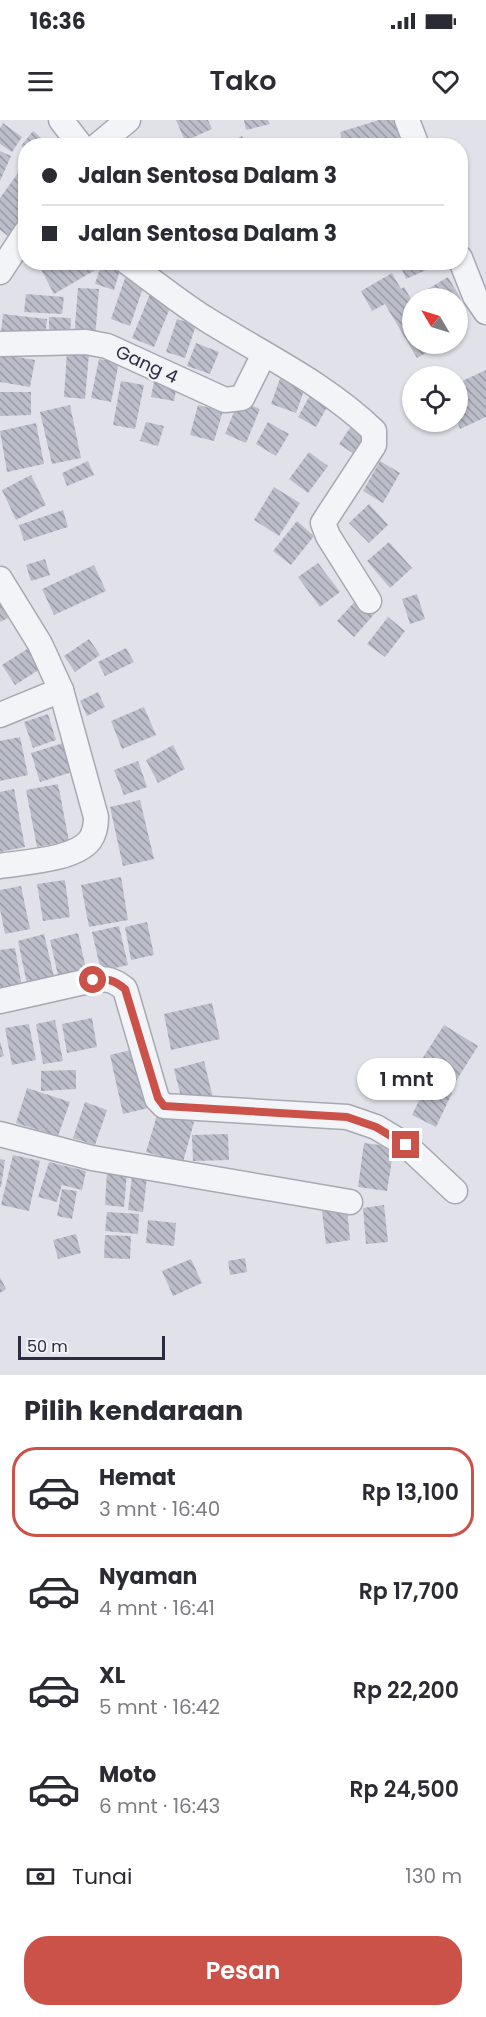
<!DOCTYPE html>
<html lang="id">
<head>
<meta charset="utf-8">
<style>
  :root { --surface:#fff; --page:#f7f7f7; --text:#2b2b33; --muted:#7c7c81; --line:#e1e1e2; --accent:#cb5249 }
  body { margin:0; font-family:Poppins,sans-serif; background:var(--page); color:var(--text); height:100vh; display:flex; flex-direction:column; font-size:22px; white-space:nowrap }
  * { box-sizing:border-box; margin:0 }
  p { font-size:20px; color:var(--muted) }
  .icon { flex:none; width:33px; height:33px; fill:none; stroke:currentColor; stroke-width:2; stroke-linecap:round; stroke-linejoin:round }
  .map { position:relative; height:1255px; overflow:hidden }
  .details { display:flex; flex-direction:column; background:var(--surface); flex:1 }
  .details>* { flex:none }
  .guide { position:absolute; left:18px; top:18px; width:450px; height:132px; border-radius:24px; box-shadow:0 2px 4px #0004; display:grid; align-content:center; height:132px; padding:0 24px; background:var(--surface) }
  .needle { width:39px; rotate:308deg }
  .controls { position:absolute; left:402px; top:168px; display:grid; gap:12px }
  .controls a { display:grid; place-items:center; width:66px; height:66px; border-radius:50%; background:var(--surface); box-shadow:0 2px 4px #0004; font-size:30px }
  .scale { position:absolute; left:18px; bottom:15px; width:147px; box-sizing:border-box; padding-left:6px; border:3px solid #2a2d40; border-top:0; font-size:16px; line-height:21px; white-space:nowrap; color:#2a2d40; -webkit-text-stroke:4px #f0f2f7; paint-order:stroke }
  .end { position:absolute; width:27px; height:27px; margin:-14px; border:8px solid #cb5249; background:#fff; box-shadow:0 0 0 3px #fff }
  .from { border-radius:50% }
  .bubble { position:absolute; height:42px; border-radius:21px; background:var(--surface); box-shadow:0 2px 4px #0004; font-size:20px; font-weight:600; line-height:42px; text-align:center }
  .guide b { display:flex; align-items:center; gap:21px; height:57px; font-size:22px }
  .guide b+b { border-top:2px solid var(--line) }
  .guide i { width:15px; height:15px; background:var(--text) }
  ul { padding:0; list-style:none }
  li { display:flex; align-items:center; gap:18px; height:90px; margin:0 12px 9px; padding:0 12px; border:3px solid transparent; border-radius:24px }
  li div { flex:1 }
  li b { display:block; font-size:22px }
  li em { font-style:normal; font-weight:600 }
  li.selected { border-color:var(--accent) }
  li>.icon { width:54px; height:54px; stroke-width:1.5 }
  h2 { padding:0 24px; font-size:27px; line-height:72px }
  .pay { display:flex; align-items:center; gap:15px; height:66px; padding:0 24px; font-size:22px }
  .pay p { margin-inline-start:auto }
  .primary-button { display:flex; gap:12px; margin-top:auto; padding:12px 24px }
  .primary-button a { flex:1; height:69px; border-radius:24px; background:var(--accent); color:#fff; font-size:24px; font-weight:600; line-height:69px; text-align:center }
  .status { display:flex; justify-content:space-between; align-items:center; height:42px; padding:0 30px; background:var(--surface); direction:ltr }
  .status svg { height:16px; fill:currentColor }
  header { display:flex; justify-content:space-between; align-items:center; height:78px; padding:0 24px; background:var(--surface); font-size:27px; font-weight:600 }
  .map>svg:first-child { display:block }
  .building { fill:url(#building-back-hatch) }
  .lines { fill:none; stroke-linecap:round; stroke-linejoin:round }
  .minor-casing { stroke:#a6a8b3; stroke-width:27 }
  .minor { stroke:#f3f4f8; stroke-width:24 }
  .route { stroke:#cb5249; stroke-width:8 }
  .labels { text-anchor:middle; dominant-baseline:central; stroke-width:4.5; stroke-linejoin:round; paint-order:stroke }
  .street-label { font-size:18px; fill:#2a2d40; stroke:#f0f2f7 }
</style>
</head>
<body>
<div class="status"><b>16:36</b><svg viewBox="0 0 49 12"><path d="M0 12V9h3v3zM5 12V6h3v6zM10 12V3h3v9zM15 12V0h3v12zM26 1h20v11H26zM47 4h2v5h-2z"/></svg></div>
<header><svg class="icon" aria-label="menu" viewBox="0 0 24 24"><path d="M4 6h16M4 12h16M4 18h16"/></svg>Tako<svg class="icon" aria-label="heart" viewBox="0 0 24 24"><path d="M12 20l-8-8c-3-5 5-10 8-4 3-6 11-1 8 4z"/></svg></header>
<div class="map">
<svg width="486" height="1255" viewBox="0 0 486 1255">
  <defs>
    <pattern id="building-back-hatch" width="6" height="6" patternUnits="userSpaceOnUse" patternTransform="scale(1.5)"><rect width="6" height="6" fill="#bbbdc9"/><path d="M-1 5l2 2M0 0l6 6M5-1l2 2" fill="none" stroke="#989aa5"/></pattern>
  </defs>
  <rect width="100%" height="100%" fill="#e1e2e9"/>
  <g class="building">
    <path d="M176,0H208L212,9L185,21Z"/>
    <path d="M244,0H268L270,4L246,10Z"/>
    <path d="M379,0H395L402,23L394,26H344L340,12Z"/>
    <path d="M3,3L22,17L12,32L0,24V8Z"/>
    <path d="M33,11L51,26H26V29L21,26Z"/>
    <path d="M242,16L247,26H223Z"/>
    <path d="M0,31L11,36L0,61Z"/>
    <path d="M18,53L26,59V99L11,118L0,110V78Z"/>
    <path d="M37,142H93L97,149L54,174Z"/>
    <path d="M102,142L122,143L114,170L95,164Z"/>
    <path d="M399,142H444L406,159Z"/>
    <path d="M392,153L401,169L404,167L411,179L448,157L461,179L458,181V178H412V224H437L438,226L417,238L385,184L372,191L361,171Z"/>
    <path d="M125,158L144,165L130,206L111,199Z"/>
    <path d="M78,168L99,169L95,219L74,218Z"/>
    <path d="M26,174L64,177L62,194L24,192Z"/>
    <path d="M150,174L172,183L154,227L132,218Z"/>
    <path d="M458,191L467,209L458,214Z"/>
    <path d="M3,194L47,199L45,218L1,213Z"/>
    <path d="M49,197L71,198L70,219L49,218Z"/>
    <path d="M177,199L196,205L185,238L166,232Z"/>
    <path d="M196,223L219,232L210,254L187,246Z"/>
    <path d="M67,232L89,234L85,279L64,277Z"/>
    <path d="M0,234L35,240L30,267L0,262Z"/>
    <path d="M99,239L119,242L111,282L91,278Z"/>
    <path d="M486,250V297L460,309L458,303V263Z"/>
    <path d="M281,256L306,265L296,293L271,284Z"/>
    <path d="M121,261L144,265L135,309L113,305Z"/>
    <path d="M154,261L177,265L174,281L151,277Z"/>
    <path d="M313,270L331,280L316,307L298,297Z"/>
    <path d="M0,272H31V295L0,296Z"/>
    <path d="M239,280L260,289L246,323L225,314Z"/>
    <path d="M70,285L81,338L52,344L40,292Z"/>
    <path d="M198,285L223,291L214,321L190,315Z"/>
    <path d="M146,302L164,306L158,326L140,321Z"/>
    <path d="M268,302L289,314L276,336L256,324Z"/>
    <path d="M36,303L44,344L7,352L0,311Z"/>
    <path d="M352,305L369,316L357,336L339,324Z"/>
    <path d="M309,332L328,346L308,373L289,359Z"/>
    <path d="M88,341L94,355L67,366L62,353Z"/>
    <path d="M380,341L400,353L383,383L363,371Z"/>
    <path d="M31,355L46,385L16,400L2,370Z"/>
    <path d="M274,367L300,383L279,416L254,400Z"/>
    <path d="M369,384L388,405L369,423L349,403Z"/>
    <path d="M63,390L68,407L24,421L19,405Z"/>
    <path d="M297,401L314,416L291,445L273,431Z"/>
    <path d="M389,422L412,448L390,468L367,441Z"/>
    <path d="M45,439L50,455L31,461L26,445Z"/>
    <path d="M318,443L340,472L320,487L298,457Z"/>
    <path d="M94,445L106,471L54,495L42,469Z"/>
    <path d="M0,473L14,495L0,502Z"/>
    <path d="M417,474L425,499L410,504L402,479Z"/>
    <path d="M360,476L377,491L354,517L337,501Z"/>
    <path d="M388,497L405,511L385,537L367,524Z"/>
    <path d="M89,519L100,535L75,552L64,536Z"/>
    <path d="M35,524L48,544L15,565L2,545Z"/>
    <path d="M126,528L134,542L105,556L98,542Z"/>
    <path d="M98,572L105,587L87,596L80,581Z"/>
    <path d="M144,587L156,615L122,629L111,601Z"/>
    <path d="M48,594L56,620L33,628L24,602Z"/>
    <path d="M20,617L28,655L0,661V621Z"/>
    <path d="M73,620L82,649L40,662L31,633Z"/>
    <path d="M173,625L185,649L158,663L146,640Z"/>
    <path d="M138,641L147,667L124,675L114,650Z"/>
    <path d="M58,664L69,721L37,727L26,670Z"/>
    <path d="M14,669L25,727L0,732V672Z"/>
    <path d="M140,680L154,739L123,746L110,687Z"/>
    <path d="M121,757L128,800L89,807L81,765Z"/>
    <path d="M65,760L70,797L43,801L37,764Z"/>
    <path d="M21,766L30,809L5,814L0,789V770Z"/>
    <path d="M147,802L154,835L131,840L125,807Z"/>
    <path d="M119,806L128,845L101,851L92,812Z"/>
    <path d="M78,813L88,858L60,864L50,820Z"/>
    <path d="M44,814L54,857L27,864L18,821Z"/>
    <path d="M15,828L22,867L0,871V830Z"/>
    <path d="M212,883L220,919L171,930L164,894Z"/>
    <path d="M92,898L97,927L67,933L62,904Z"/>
    <path d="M55,900L63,941L43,944L36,904Z"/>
    <path d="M29,904L36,940L12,945L5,908Z"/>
    <path d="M444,905L478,926L456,961L422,939Z"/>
    <path d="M0,921L4,936L0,937Z"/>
    <path d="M135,929L148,988L123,994L110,935Z"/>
    <path d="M204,941L213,978L183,985L174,949Z"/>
    <path d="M76,950V969L41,971V951Z"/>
    <path d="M428,962L452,973L436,1007L412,995Z"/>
    <path d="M27,968L70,982L58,1016L16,1003Z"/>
    <path d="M85,982L107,990L95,1025L73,1018Z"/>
    <path d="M158,992L194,1002L183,1042L146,1032Z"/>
    <path d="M228,1014L229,1040L193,1041L192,1015Z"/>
    <path d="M364,1023L394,1027L387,1071L358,1067Z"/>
    <path d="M13,1035L40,1041L29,1091L1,1085Z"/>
    <path d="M0,1039L5,1040L1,1067H0Z"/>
    <path d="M49,1042L86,1051L82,1070L62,1065L64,1057L57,1082L38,1077Z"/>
    <path d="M107,1051L127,1052L124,1087L105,1085Z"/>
    <path d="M132,1056L147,1057L143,1092L128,1090Z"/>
    <path d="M62,1069L77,1071L72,1099L57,1096Z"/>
    <path d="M384,1085L388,1122L366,1124L363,1088Z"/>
    <path d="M347,1088L350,1120L326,1124L322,1091Z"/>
    <path d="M107,1092L139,1094L138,1114L105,1111Z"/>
    <path d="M148,1100L176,1103L174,1126L146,1123Z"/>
    <path d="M76,1114L81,1133L58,1139L53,1120Z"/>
    <path d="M105,1115L131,1116L130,1139L104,1138Z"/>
    <path d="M245,1138L247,1152L230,1155L228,1141Z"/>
    <path d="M191,1139L202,1163L173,1176L162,1151Z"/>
    <path d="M0,1157L6,1169L0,1173Z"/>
  </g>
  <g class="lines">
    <g class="minor-casing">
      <g id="minor">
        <path d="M61,0L81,26"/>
        <path d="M407,0L417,26"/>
        <path d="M97,26L128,0"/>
        <path d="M460,138L475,176L486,192"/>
        <path d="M127,142C153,161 179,182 206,199C262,234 326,264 374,311V325L323,403L328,416L369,481"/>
        <path d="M0,152L26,112"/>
        <path d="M0,224L86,222L107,226L225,280L242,278L264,234"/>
        <path d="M0,459L40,524L61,570L96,697C96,705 95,713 90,720C75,740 24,742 0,746"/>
        <path d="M0,595L61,570"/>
        <path d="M0,881L93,860C107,858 114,860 125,869L157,979L164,986L347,997L376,1007L406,1025L455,1071"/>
        <path d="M0,1014L92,1038L350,1082"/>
      </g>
    </g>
    <use href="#minor" class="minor"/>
  </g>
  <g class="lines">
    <path class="route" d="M93,860C107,858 114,860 125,869L158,978L164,986L347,997L376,1007L406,1025"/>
  </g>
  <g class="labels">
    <g class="street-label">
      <text transform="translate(147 244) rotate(25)">Gang 4</text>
    </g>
  </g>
</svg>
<div class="controls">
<a><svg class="needle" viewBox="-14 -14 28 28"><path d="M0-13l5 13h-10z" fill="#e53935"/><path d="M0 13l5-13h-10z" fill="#7c7c81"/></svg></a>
<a><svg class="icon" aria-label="locate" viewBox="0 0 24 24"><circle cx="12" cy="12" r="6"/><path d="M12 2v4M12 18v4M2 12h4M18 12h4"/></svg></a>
</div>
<div class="scale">50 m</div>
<i class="end from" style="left:93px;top:860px"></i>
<i class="end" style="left:406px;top:1025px"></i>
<div class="bubble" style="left:357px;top:938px;width:99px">1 mnt</div>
<div class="guide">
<b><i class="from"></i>Jalan Sentosa Dalam 3</b>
<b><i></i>Jalan Sentosa Dalam 3</b>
</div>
</div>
<section class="details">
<h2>Pilih kendaraan</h2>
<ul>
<li class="selected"><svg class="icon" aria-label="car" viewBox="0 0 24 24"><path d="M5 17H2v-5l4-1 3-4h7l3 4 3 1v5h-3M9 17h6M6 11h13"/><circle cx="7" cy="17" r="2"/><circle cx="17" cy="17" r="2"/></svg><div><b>Hemat</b><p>3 mnt · 16:40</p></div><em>Rp 13,100</em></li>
<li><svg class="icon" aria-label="car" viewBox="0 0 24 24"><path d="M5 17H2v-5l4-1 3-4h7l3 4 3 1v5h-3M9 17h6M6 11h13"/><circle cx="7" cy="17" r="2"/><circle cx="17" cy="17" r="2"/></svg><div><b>Nyaman</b><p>4 mnt · 16:41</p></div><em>Rp 17,700</em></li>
<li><svg class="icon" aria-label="car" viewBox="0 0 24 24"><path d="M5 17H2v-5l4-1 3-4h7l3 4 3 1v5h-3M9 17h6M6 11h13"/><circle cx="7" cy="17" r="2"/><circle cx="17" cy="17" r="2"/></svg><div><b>XL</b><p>5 mnt · 16:42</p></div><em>Rp 22,200</em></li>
<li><svg class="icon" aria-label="car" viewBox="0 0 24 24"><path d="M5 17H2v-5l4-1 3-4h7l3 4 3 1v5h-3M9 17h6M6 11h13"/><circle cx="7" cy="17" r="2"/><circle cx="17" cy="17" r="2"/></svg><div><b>Moto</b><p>6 mnt · 16:43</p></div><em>Rp 24,500</em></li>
</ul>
<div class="pay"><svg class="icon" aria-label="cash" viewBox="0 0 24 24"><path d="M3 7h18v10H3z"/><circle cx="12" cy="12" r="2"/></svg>Tunai<p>130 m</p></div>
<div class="primary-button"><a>Pesan</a></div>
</section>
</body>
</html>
